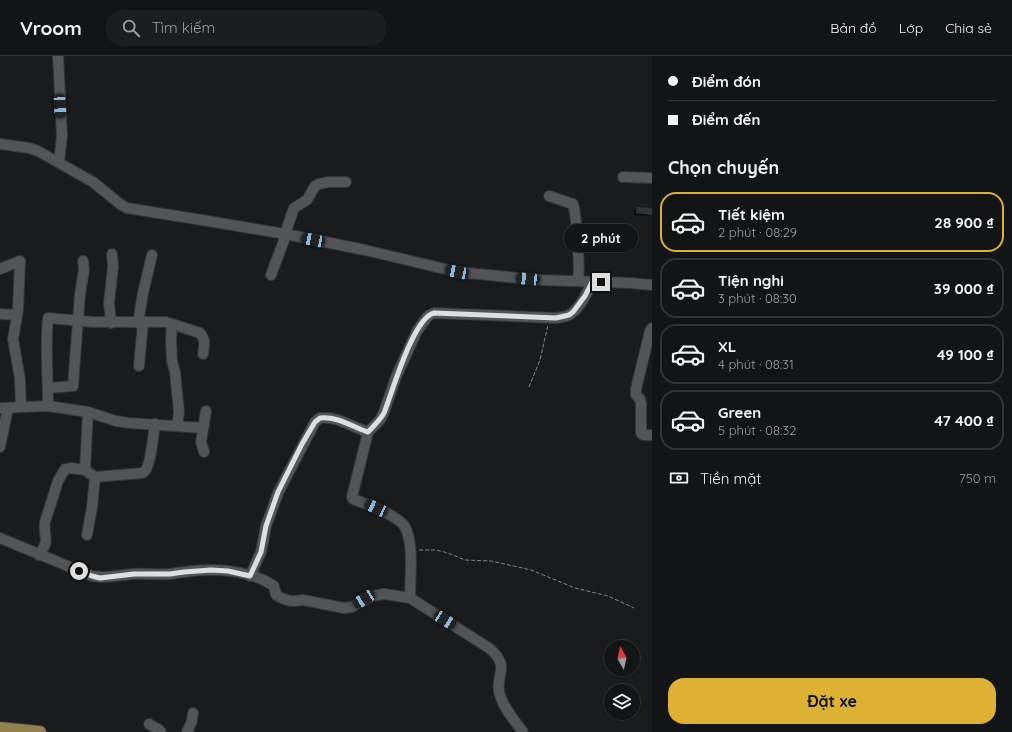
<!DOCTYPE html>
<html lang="vi">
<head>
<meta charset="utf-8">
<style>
  :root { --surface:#131416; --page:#1c1d1f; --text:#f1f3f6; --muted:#9d9ea1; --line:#323335; --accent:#ddb133 }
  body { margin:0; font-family:Quicksand,sans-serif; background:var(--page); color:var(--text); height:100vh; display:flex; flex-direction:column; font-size:15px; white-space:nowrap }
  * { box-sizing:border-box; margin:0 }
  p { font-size:13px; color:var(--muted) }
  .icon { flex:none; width:22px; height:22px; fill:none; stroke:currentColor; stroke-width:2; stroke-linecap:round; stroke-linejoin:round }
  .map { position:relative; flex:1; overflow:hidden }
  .sheet { display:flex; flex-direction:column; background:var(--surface); width:360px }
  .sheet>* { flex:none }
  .hud { display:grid; align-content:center; height:88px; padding:0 16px; background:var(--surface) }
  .needle { width:26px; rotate:351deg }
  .controls { position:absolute; left:604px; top:584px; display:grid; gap:8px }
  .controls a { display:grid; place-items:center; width:36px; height:36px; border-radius:50%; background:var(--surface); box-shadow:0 1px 3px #0004,0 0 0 1px var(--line); font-size:20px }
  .end { position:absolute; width:18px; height:18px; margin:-9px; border:5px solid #dddee0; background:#111; box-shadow:0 0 0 2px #111 }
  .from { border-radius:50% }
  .bubble { position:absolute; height:28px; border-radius:14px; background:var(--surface); box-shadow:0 1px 3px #0004,0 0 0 1px var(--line); font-size:13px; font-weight:800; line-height:28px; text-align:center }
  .car { position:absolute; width:12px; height:24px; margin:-12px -6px; border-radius:5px; box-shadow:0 0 3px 1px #0007; background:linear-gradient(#222 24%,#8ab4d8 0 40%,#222 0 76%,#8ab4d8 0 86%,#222 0) }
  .hud b { display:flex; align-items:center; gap:14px; height:38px; font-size:15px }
  .hud b+b { border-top:1px solid var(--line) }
  .hud i { width:10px; height:10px; background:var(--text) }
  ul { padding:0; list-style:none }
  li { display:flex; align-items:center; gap:12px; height:60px; margin:0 8px 6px; padding:0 8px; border:2px solid var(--line); border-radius:16px }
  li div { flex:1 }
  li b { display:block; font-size:15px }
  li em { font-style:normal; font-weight:800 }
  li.selected { border-color:var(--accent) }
  li>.icon { width:36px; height:36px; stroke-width:1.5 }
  h2 { padding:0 16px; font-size:18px; line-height:48px }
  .pay { display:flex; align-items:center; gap:10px; height:44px; padding:0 16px; font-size:15px }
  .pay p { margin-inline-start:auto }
  .action { display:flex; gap:8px; margin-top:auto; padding:8px 16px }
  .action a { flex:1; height:46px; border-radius:16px; background:var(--accent); color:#111; font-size:16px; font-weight:800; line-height:46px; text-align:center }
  header { display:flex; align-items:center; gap:24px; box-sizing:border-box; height:56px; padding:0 20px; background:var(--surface); border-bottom:1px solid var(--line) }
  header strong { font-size:19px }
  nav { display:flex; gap:22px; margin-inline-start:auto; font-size:14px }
  .search { width:280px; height:36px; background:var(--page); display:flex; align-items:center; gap:10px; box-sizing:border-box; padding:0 14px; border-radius:16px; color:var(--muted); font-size:15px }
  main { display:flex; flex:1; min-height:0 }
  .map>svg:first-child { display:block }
  .building { fill:#323436; filter:url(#shadow) }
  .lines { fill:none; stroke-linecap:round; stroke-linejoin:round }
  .minor-casing { stroke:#353637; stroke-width:12 }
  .major-casing { stroke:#353637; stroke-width:14 }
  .path { stroke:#838587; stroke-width:1; stroke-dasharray:4 2; stroke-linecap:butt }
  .minor { stroke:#525456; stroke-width:10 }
  .major { stroke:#92804f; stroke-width:12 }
  .route { stroke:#dddee0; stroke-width:5 }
</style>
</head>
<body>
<header>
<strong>Vroom</strong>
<div class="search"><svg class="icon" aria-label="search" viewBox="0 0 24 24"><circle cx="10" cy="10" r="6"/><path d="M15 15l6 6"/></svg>Tìm kiếm</div>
<nav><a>Bản đồ</a><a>Lớp</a><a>Chia sẻ</a></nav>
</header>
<main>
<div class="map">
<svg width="652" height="676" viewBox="0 0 652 676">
  <defs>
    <filter id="shadow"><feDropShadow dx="-2" dy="2" stdDeviation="1" flood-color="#0009"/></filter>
  </defs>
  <rect width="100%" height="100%" fill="#191b1d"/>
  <path class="building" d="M636,151L652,152V159L636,157Z"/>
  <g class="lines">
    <g class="minor-casing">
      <g id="minor">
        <path d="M58,0L62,80L59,106"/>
        <path d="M0,88L29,92L38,95L93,126L120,148L127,152L139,154L202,164L285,178L365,194L457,216L540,224L630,227L652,229"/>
        <path d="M623,121L652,122"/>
        <path d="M549,140L573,148C576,158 576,169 577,180C578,195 580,210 578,225"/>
        <path d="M285,178L294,152L307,144L315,130L319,128L328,126H346"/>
        <path d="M0,213L20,205L18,254L13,283L20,323L21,351"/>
        <path d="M271,219L286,179"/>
        <path d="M0,258L17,259"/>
        <path d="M111,267L109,247L113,211L112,198"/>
        <path d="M138,267L143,237L152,199"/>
        <path d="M172,268L171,285L172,305L175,316L179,356L177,370"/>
        <path d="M652,272L650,275L636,333V339L640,343L641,348V377L643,379H652"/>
        <path d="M139,310L143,267"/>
        <path d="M48,332L73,330L80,238L84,214L83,205"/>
        <path d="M48,350C48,320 45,291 48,262L93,266H166L200,277C206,284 204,289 203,298"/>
        <path d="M0,352L48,350L88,356L116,365L129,367L203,372"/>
        <path d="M0,391L8,352"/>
        <path d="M204,396L201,386L206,355"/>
        <path d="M85,414L88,356"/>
        <path d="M87,479L92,451L95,421"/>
        <path d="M0,482L92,520C106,523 119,519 132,518C144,517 157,519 169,518C174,518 179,516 184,516C213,512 249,513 274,530L276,539C281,542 287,545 293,545C297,545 300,544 303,544L344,552L352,551L372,540L384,538L410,542L489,592C513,612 493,619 500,639C504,653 515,665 523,676"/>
        <path d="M39,499C51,482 43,483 45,466L58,425L65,413L72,412L85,414L95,421L143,417C151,412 153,379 155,368"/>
        <path d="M250,520L261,496L266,470L278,437L315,366L320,362C338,360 352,371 368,376"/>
        <path d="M410,542C410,523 414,487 405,471C398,459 366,448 353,443L352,441L368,376L380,364L384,356L396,321L417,275L428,260L434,257L556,262C560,261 566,261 569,259C580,253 587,237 592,226"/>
        <path d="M149,668L158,673L161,676"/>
        <path d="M187,676L192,665L193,657"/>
      </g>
    </g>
    <g class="major-casing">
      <path id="major" d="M0,672L40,676"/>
    </g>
    <g class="path">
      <path d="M529,331L540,304L548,269"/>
      <path d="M419,494H436L448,497L465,504L491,505L509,509L531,514L575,532L608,540L634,552"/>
    </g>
    <use href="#minor" class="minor"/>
    <use href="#major" class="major"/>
  </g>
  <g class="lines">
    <path class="route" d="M79,515L92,520L100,522L134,518H170L184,516L211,514L228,515L250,520L261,496L266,470L278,436L302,388L315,366L320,362C338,360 352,371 368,376C374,370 380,364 384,357C392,337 413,262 434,257L556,262L569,259L573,256L585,240L592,226H601"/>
  </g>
</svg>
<div class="controls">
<a><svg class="needle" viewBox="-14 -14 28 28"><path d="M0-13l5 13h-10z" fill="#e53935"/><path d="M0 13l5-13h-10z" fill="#9d9ea1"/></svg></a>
<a><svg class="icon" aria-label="layers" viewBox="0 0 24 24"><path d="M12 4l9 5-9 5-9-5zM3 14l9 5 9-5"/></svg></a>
</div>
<i class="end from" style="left:79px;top:515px"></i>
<i class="end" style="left:601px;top:226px"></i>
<div class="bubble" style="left:564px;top:168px;width:74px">2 phút</div>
<i class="car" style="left:60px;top:50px;rotate:177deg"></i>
<i class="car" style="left:313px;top:184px;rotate:281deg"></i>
<i class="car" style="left:457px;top:216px;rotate:281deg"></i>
<i class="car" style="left:528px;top:223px;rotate:275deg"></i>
<i class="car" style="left:376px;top:452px;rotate:295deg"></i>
<i class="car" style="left:364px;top:543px;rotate:238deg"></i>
<i class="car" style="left:445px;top:564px;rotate:122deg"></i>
</div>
<section class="sheet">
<div class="hud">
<b><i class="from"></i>Điểm đón</b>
<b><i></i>Điểm đến</b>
</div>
<h2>Chọn chuyến</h2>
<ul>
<li class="selected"><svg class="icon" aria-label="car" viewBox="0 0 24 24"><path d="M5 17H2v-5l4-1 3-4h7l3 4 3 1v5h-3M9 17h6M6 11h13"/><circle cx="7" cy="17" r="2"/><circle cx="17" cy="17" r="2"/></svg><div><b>Tiết kiệm</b><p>2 phút · 08:29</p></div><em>28 900 ₫</em></li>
<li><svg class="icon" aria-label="car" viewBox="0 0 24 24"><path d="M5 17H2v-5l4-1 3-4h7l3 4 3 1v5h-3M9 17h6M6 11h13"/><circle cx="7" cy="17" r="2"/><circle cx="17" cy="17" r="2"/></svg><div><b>Tiện nghi</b><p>3 phút · 08:30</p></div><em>39 000 ₫</em></li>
<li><svg class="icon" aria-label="car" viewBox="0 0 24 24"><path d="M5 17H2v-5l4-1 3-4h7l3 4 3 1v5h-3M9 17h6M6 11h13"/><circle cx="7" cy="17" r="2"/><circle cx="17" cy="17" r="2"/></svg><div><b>XL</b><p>4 phút · 08:31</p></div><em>49 100 ₫</em></li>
<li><svg class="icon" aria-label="car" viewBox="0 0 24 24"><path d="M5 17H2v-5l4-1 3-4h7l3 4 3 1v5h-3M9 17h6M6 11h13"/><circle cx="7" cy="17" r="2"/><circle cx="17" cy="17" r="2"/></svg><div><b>Green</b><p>5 phút · 08:32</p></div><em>47 400 ₫</em></li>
</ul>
<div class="pay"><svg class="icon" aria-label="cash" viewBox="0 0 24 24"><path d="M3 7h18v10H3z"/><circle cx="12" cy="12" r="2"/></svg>Tiền mặt<p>750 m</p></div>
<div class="action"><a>Đặt xe</a></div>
</section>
</main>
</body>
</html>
